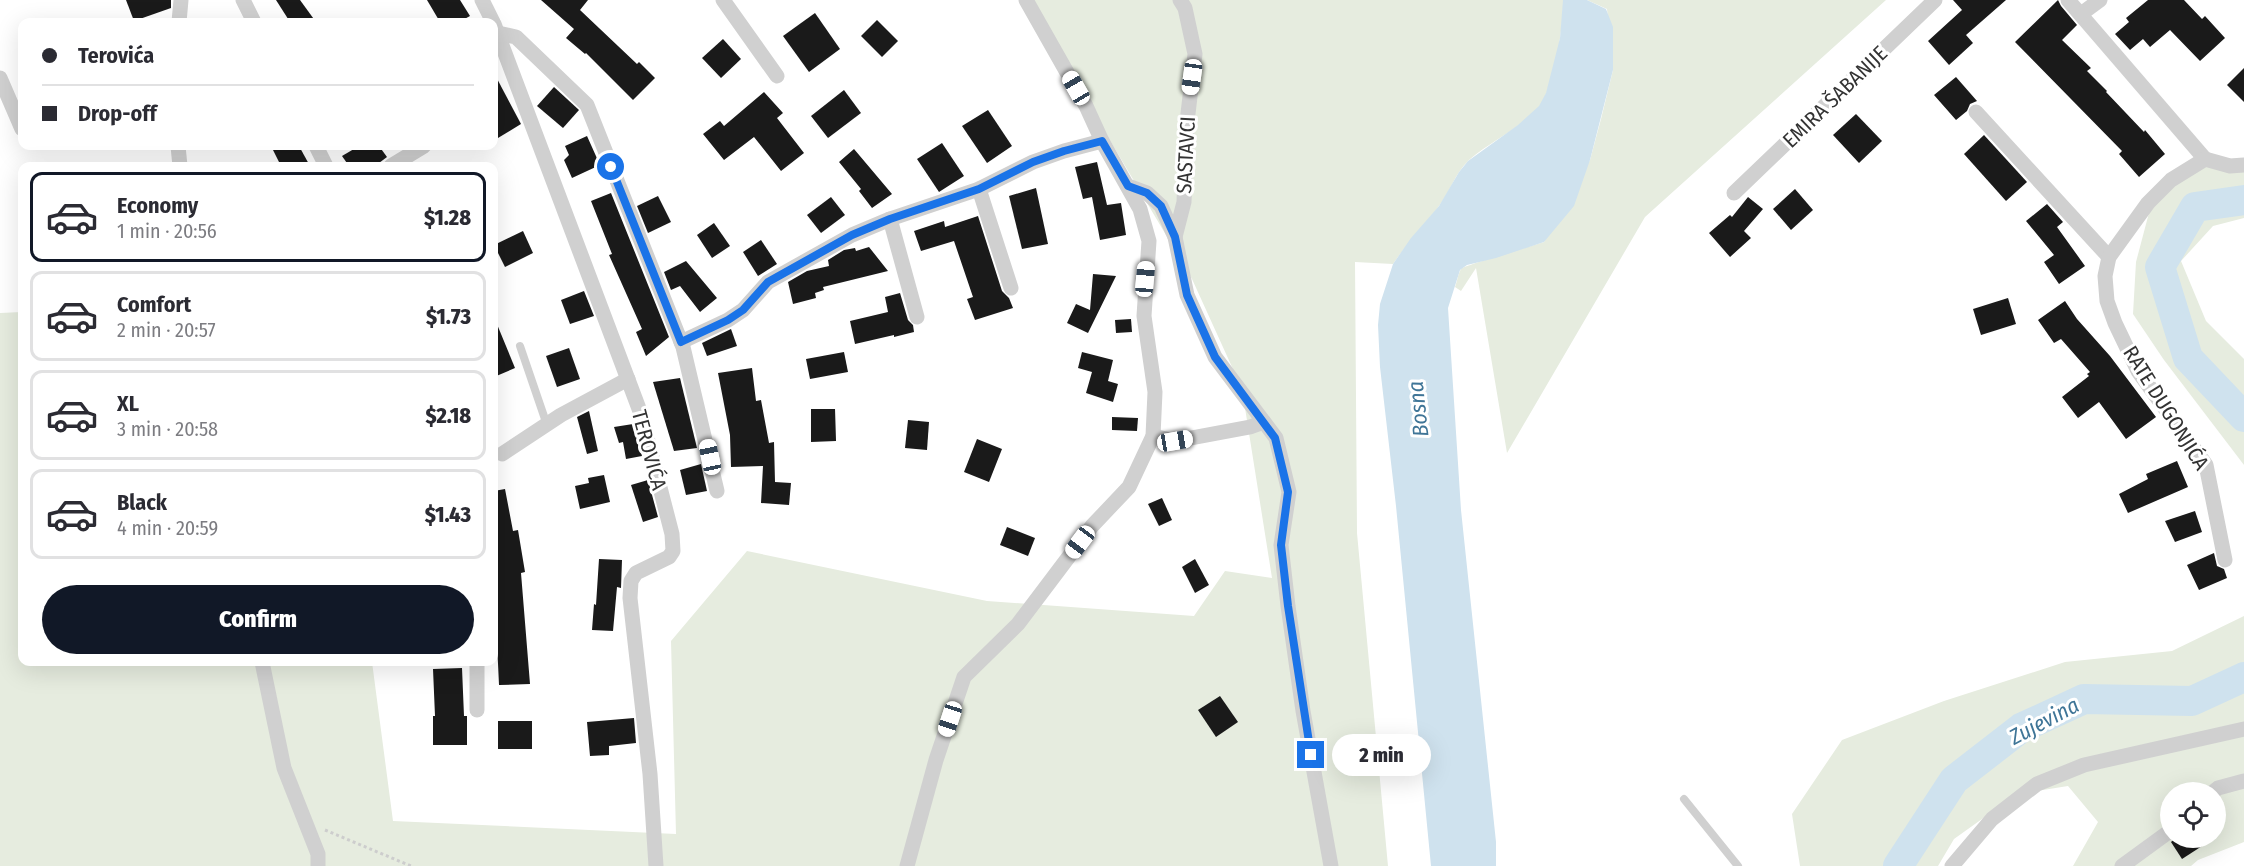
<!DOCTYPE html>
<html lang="en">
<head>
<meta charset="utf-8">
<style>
  :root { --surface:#fff; --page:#f7f7f7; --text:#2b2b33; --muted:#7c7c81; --line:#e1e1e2; --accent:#111827 }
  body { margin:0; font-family:"Fira Sans Condensed",sans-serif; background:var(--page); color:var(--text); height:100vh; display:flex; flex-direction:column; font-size:22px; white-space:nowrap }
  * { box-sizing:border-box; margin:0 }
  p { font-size:20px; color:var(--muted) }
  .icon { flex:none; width:33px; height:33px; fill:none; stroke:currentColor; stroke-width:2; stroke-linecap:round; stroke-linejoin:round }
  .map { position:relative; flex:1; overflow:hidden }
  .sheet { position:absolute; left:18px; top:162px; width:480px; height:504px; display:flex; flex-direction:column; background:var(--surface); border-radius:12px; box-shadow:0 6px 24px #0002 }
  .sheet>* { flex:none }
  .guide { position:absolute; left:18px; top:18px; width:480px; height:132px; border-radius:12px; box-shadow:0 6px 24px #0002; display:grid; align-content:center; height:132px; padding:0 24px; background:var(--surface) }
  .fabs { position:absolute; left:2160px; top:782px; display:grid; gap:12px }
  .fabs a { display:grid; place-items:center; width:66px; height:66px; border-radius:50%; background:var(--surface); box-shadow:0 6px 24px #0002; font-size:30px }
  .end { position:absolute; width:27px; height:27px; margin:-14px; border:8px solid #1a73e8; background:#fff; box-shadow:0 0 0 3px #fff }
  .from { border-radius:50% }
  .bubble { position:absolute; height:42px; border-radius:21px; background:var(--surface); box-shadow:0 6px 24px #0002; font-size:20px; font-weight:800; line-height:42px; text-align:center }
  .car { position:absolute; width:18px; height:36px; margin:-18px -9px; border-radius:8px; box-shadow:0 0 4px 2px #0007; background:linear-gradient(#fff 24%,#345 0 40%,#fff 0 76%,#345 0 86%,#fff 0) }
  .guide b { display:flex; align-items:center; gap:21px; height:57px; font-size:22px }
  .guide b+b { border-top:2px solid var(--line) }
  .guide i { width:15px; height:15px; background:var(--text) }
  ul { padding:10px 0 0; list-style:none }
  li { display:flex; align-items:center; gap:18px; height:90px; margin:0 12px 9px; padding:0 12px; border:3px solid var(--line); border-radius:12px }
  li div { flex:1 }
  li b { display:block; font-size:22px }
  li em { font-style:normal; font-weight:800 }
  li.on { border-color:var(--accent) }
  li>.icon { width:54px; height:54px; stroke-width:1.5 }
  .button { display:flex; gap:12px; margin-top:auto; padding:12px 24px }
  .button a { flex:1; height:69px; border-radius:36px; background:var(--accent); color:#fff; font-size:24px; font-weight:800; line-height:69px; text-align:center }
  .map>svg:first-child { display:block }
  .green { fill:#e6ecdf; fill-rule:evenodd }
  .water { fill:#cfe2ee }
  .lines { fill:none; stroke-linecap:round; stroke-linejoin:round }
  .river { stroke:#cfe2ee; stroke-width:30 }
  .building { fill:#1a1a1a }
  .path { stroke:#cdcdcd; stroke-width:3; stroke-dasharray:3 3; stroke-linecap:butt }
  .service { stroke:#d0d0d0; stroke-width:8 }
  .minor { stroke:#d0d0d0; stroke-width:15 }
  .route { stroke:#1a73e8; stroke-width:8 }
  .labels { text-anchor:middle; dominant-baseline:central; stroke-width:6; stroke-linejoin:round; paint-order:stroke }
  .street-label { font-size:21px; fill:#333; stroke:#fff }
  .water-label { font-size:22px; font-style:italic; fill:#3f7597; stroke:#fff }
</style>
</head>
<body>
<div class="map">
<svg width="2244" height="866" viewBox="0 0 2244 866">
  <rect width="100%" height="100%" fill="#fff"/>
  <g class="green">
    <path d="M1027,0H1563C1564,25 1554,88 1539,107C1520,129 1491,141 1469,160C1455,173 1450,192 1439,206C1424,227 1407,243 1393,264L1355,262L1357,533L1388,866H0V313L22,312V662H372L393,821L676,834L671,641L747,551L987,601L1194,616L1225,571L1272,578L1242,389L1192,279Z"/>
    <path d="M1587,0H1886L1645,217L1507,453L1476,268L1461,291L1455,287C1457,282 1458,274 1461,269C1465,265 1532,246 1544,242L1590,160L1601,119L1613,70L1607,9Z"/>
    <path d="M2244,159V218L2213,226L2181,261L2206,321L2244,359V465L2164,360L2133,314L2136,262L2150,209L2193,168Z"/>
    <path d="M2244,616V842L2198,860L2191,866H2073L2098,822L2068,786L2017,794L1954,839L1938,866H1800L1792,814L1842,740L1944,701L2065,662L2172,651ZM2170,792H2216V837H2170Z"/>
  </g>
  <path class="water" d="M1563,0H1587L1606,9L1613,27V70L1590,160L1574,206L1544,242L1496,258L1467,265L1460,270L1448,308L1461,510L1496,842V866H1431L1396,506L1380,367L1378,325L1380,304L1393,264L1411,238L1439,206L1459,172L1468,161L1518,125L1539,106L1546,93L1560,38Z"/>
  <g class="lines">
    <g class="river">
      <path d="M2244,200L2195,207L2160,267L2188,358L2244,417"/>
      <path d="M1898,866L1954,780L2021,728L2084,699L2192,701L2244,677"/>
    </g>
  </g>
  <g class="building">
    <path d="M126,0H171V8L134,21Z"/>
    <path d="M276,0H300L316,22H290Z"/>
    <path d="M427,0H460L470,16L459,22H440Z"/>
    <path d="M541,0H588L580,10L637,64L639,62L655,78L633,100L586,53L585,54L566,38L574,29Z"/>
    <path d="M1953,0H2006L1966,35L1973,43L1949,65L1928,41L1962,10Z"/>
    <path d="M2058,0L2061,6L2077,25L2062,40L2091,68L2087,71L2107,91L2106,92L2144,132L2145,130L2165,154L2139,177L2119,154L2122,151L2015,42Z"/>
    <path d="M2148,0H2184L2202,19L2205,16L2225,38L2200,61L2170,30L2150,47L2143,39L2130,50L2115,34L2129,22L2126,18Z"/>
    <path d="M815,13L840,49L809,72L783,36Z"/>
    <path d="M877,20L898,41L882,57L861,36Z"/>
    <path d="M723,39L741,59L721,78L702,58Z"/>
    <path d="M2244,68V102L2227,85Z"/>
    <path d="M494,73L521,124L498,138L494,131Z"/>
    <path d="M1956,77L1977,101L1970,104L1967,111L1956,120L1934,95Z"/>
    <path d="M554,87L579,110L563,128L537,106Z"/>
    <path d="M844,90L861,113L828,138L811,116Z"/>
    <path d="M764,92L783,113L777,118L804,153L781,171L754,137L724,160L703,134L720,121L724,126Z"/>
    <path d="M988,110L1012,146L987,163L962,126Z"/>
    <path d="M1856,114L1882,141L1859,163L1833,135Z"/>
    <path d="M1984,135L2027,182L2006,201L1964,154Z"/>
    <path d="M587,136L600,165L572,178L564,160L569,155L565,146Z"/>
    <path d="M942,143L964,176L939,192L917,159Z"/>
    <path d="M271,146H299L310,166H281Z"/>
    <path d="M359,146H379L387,157L375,166H349L342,156Z"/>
    <path d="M854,149L892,194L872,208L859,191L861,189L839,162Z"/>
    <path d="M1097,162L1107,205L1121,203L1126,235L1100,240L1092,197L1083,199L1075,167Z"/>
    <path d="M1036,188L1048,244L1022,249L1009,196Z"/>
    <path d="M1795,189L1813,210L1791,230L1773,209Z"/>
    <path d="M611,193L669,337L646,356L636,332L642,329L609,255L612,254L591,201Z"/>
    <path d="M658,196L671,222L648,233L637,206Z"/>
    <path d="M831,197L845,215L821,233L807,215Z"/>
    <path d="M1748,197L1763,209L1744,231L1751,238L1730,257L1709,233L1730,215L1732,217Z"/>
    <path d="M2047,204L2063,222L2057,227L2085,266L2059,284L2044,262L2054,255L2026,221Z"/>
    <path d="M978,216L1002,291L1009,298L1013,308L975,320L967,299L973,297L954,241L921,251L914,231L944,221L945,227Z"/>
    <path d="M714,223L730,246L712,258L697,235Z"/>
    <path d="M523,231L533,253L505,267L494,245Z"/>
    <path d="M761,240L777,264L758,276L743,252Z"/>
    <path d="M869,247L888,271L823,287L824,290L815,293L816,298L793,304L788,282L807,271L829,266L828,260L844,250L855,248L856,251Z"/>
    <path d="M686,261L717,298L700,312L680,286L671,290L664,272Z"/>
    <path d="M1093,274L1116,276L1088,333L1067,323L1076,304L1090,310Z"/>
    <path d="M584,291L594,316L570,324L561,300Z"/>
    <path d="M900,293L908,320L913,325L914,332L894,337V335L855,344L850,321L888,312L885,297Z"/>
    <path d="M2008,298L2016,324L1981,335L1973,309Z"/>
    <path d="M2065,301L2077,319L2110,356L2156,417L2126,439L2099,402L2078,418L2062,397L2089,376L2087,374L2090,372L2061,339L2054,343L2038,320Z"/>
    <path d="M494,317L515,368L494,377Z"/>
    <path d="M1131,319L1132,332L1116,333L1115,320Z"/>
    <path d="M731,329L737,346L707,356L702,343Z"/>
    <path d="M569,348L580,379L557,387L546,356Z"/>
    <path d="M844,352L848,372L810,379L806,359Z"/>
    <path d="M1082,352L1113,360L1108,381L1118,384L1113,402L1086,393L1092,372L1078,368Z"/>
    <path d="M752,368L756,401L761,400L769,443L774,442L775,482L791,483L789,505L761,503L763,466L731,467L730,435L718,373Z"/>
    <path d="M680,378L697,448L674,451L653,382Z"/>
    <path d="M811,409H835L836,441L811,442Z"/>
    <path d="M589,411L598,451L587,454L577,417Z"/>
    <path d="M1112,417L1138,418L1137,431L1112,430Z"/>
    <path d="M908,420L929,422L927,450L905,448Z"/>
    <path d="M633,424L642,456L626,459L623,442L619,443L614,427Z"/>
    <path d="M977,439L1002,449L989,482L964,472Z"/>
    <path d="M2177,461L2188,487L2128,513L2119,494L2148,479L2146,474Z"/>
    <path d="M701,464L707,491L686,495L680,470Z"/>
    <path d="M604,475L610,502L580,509L575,486L589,483L588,478Z"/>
    <path d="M648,480L658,517L643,522L631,485Z"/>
    <path d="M505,489L513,531L518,530L525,572L521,573L530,684L499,685L496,621L498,620L495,589L497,588L494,564V491Z"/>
    <path d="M1162,498L1172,520L1159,526L1148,504Z"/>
    <path d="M2195,511L2202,532L2175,542L2165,521Z"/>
    <path d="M1007,527L1035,538L1028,556L1000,545Z"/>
    <path d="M2214,553L2217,566L2224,569L2227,578L2199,590L2187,565Z"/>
    <path d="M599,559L622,560L621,588L617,587L613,631L592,630L594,604L596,605Z"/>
    <path d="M1195,559L1209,585L1195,593L1182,567Z"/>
    <path d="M462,668L464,716H467V745H433V716H435L433,669Z"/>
    <path d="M1220,696L1238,722L1216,737L1198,710Z"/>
    <path d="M634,718L636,743L609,746V755L590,756L587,722Z"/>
    <rect x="498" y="721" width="34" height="28"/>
    <path d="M2177,837H2216L2182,859L2171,842Z"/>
  </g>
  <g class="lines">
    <path class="path" d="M325,830L411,866"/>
    <g class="service">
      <path d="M520,346L547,425"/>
      <path d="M1684,799L1738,866"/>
    </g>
    <g class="minor">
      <path d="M243,0L254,22"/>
      <path d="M482,0L493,22"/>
      <path d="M723,0L777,76"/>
      <path d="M2068,0L2205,159"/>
      <path d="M2081,14L2100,0"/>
      <path d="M179,22L181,0"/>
      <path d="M494,24L641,414L672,534L673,551L669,557L636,573L631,581L630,598L650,774L656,866"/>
      <path d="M498,33L516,37L587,105L683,347L717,491"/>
      <path d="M0,78L22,129"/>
      <path d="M1976,112L2109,257"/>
      <path d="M178,146L180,166"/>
      <path d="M316,146L326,166"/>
      <path d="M391,166L424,146"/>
      <path d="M1128,186L1147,193L1161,206L1175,237L1187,295L1215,357L1276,438L1289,492L1281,545L1288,606L1303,711L1331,866"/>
      <path d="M979,189L1011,288"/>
      <path d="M1734,193L1935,0"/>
      <path d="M890,219L917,317"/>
      <path d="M1175,237L1184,202L1187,122L1195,54L1185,8L1180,0"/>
      <path d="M681,342L728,320L743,310L768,282L852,235L890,219L979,189L1033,162L1064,151L1102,141"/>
      <path d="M1153,436L1175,441L1250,427L1264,422"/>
      <path d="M502,454L561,415L628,379"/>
      <path d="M2225,560L2206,465L2138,371L2115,323L2107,301L2105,276L2109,257L2148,203L2171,180L2205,159L2230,166L2244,165"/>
      <path d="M262,662L284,768L318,854V866"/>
      <path d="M477,662V710"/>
      <path d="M2213,792L2218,788L2244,781"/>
      <path d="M907,866L936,760L964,677L1018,624L1092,526L1129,487L1153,436L1155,392L1144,316L1149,241L1140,209L1102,141L1086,106L1026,0"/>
      <path d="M1952,866L1992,819L2037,784L2084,765L2244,729"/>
      <path d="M2122,866L2170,831"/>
    </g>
  </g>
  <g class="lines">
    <path class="route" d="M611,167L681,342L728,320L743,310L768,282L852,235L890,219L979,189L1033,162L1064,151L1102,141L1128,186L1147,193L1161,206L1175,237L1187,295L1215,357L1275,438L1288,492L1281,545L1288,606L1311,755"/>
  </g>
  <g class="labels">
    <g class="street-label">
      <text transform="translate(1835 97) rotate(-44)">EMIRA ŠABANIJE</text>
      <text transform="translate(1186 155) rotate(-87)">SASTAVCI</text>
      <text transform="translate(2166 408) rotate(58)">RATE DUGONJIĆA</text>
      <text transform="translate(649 450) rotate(75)">TEROVIĆA</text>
    </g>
    <g class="water-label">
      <text transform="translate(1418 409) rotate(-96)">Bosna</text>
      <text transform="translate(2044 721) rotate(-28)">Zujevina</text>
    </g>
  </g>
</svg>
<div class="fabs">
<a><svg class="icon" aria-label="locate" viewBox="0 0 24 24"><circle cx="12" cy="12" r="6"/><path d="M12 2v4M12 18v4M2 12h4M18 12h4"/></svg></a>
</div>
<i class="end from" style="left:611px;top:167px"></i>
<i class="end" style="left:1311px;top:755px"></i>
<div class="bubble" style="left:1332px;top:734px;width:99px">2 min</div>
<i class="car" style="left:1192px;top:77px;rotate:188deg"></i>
<i class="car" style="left:1076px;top:88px;rotate:330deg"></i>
<i class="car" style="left:1145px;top:279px;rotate:5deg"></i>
<i class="car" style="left:1175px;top:441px;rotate:80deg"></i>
<i class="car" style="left:710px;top:457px;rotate:348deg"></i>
<i class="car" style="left:1080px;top:542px;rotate:217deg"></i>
<i class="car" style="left:950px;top:719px;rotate:198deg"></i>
<div class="guide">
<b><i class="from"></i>Terovića</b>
<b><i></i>Drop-off</b>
</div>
<section class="sheet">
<ul>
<li class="on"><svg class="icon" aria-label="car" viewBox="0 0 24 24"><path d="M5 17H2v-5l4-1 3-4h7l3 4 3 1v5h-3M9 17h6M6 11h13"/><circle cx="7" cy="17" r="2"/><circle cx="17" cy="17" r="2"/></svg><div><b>Economy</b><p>1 min · 20:56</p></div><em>$1.28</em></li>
<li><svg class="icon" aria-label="car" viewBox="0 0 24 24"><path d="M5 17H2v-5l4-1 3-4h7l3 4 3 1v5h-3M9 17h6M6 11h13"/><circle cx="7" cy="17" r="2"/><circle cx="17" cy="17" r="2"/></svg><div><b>Comfort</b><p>2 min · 20:57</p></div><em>$1.73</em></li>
<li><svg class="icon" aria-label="car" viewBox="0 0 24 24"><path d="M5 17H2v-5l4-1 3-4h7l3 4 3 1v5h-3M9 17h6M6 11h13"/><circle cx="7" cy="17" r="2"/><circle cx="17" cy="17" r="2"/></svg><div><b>XL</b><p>3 min · 20:58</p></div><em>$2.18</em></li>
<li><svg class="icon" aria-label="car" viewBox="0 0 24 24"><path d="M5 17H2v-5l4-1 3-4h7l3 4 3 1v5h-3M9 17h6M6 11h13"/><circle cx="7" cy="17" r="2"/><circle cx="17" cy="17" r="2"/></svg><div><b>Black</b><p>4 min · 20:59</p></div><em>$1.43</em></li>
</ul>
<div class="button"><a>Confirm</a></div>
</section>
</div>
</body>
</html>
